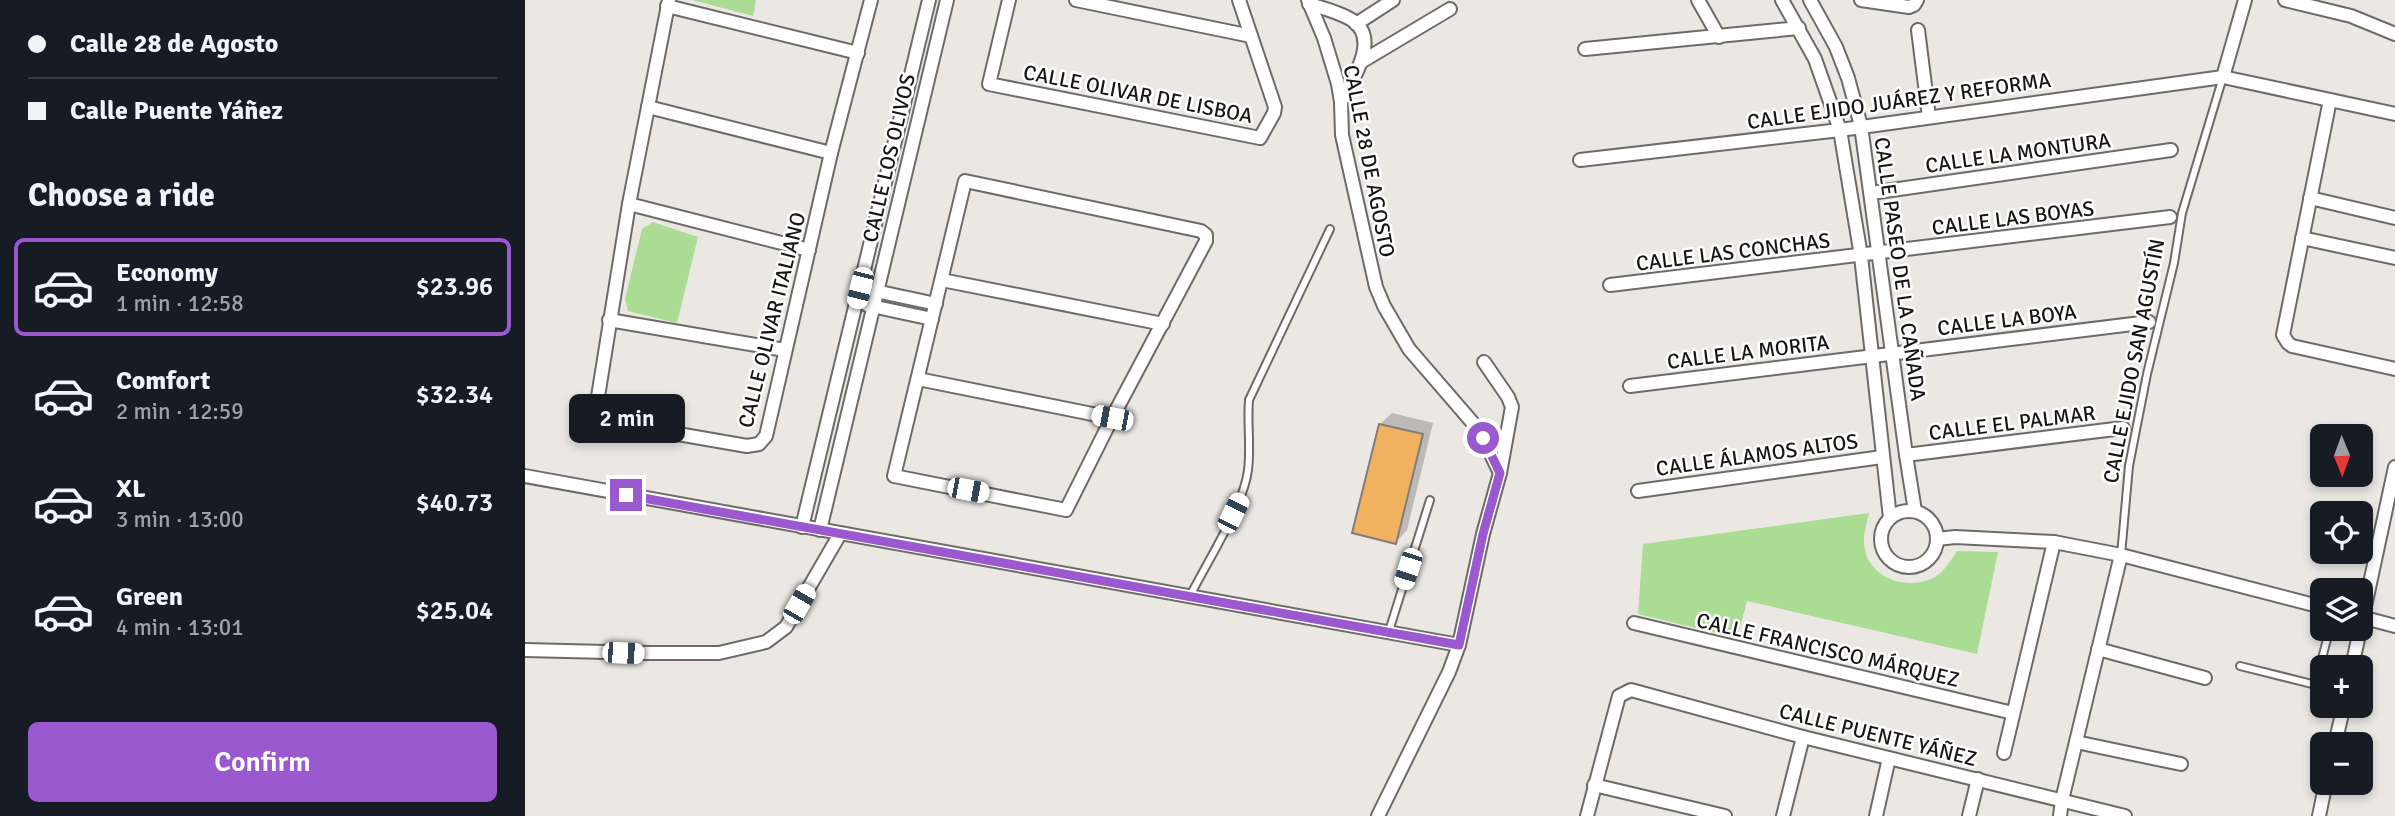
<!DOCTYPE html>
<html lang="en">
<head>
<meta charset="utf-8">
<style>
  :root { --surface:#171b24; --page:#242831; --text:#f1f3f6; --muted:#9ea1a6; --line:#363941; --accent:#9a59ce }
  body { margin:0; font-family:Signika,sans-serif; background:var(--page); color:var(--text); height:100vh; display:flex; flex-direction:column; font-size:26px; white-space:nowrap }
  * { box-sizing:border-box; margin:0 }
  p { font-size:23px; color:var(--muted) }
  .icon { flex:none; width:38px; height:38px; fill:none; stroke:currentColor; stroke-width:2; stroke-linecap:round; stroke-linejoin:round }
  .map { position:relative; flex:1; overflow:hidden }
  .side { display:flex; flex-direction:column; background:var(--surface); width:525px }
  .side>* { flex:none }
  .hud { display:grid; align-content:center; height:154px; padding:0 28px; background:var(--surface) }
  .needle { width:46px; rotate:179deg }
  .fabs { position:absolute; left:1785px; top:424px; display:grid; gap:14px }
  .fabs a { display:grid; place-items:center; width:63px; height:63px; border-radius:10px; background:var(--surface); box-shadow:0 4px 10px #0003; font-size:35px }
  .end { position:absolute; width:32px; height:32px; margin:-16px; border:9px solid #9a59ce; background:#fff; box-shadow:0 0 0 4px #fff }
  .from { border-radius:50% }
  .bubble { position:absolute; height:49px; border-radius:10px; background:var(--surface); box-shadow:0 4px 10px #0003; font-size:23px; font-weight:600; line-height:49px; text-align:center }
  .car { position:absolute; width:21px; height:42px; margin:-21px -10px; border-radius:9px; box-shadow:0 0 5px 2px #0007; background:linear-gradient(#fff 24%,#345 0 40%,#fff 0 76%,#345 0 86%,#fff 0) }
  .hud b { display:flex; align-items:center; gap:24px; height:66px; font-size:26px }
  .hud b+b { border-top:2px solid var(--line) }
  .hud i { width:18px; height:18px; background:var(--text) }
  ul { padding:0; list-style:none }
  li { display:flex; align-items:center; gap:21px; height:98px; margin:0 14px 10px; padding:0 14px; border:4px solid transparent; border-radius:10px }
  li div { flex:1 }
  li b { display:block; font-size:26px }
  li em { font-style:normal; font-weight:600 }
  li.current { border-color:var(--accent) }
  li>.icon { width:63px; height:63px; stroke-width:1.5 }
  h2 { padding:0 28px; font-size:32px; line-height:84px }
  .cta { display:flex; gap:14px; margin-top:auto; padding:14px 28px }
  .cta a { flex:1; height:80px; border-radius:10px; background:var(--accent); color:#fff; font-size:28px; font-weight:600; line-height:80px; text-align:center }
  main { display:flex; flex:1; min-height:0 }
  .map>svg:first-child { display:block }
  .green { fill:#abdc93 }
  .shadow { fill:#0003 }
  .building { fill:#f0b161; stroke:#817d7a; stroke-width:2 }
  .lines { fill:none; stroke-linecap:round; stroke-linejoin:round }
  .service-casing { stroke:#6e6a67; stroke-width:10 }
  .minor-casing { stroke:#6e6a67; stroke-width:16 }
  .service { stroke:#fff; stroke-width:6 }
  .minor { stroke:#fff; stroke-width:12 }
  .route { stroke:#9a59ce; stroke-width:9 }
  .labels { text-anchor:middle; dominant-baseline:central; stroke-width:5; stroke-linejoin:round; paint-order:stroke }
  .street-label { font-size:21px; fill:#161514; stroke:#fff }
</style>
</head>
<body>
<main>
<section class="side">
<div class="hud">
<b><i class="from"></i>Calle 28 de Agosto</b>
<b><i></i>Calle Puente Yáñez</b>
</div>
<h2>Choose a ride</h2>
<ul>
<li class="current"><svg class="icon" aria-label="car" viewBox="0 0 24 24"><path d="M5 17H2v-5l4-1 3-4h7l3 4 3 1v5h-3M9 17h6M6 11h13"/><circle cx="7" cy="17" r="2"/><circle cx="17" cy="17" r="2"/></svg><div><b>Economy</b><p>1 min · 12:58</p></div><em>$23.96</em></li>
<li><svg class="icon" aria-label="car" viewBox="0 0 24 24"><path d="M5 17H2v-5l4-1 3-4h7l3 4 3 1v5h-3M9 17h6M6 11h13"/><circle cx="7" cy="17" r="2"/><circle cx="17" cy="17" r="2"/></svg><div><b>Comfort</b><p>2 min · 12:59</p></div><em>$32.34</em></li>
<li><svg class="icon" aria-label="car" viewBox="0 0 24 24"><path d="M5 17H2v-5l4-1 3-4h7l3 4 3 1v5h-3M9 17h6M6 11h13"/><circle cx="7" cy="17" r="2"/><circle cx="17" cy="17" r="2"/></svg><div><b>XL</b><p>3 min · 13:00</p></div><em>$40.73</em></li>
<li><svg class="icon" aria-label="car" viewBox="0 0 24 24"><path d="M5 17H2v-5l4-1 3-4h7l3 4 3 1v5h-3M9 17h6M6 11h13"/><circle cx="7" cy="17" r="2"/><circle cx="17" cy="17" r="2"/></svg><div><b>Green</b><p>4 min · 13:01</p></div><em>$25.04</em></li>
</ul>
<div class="cta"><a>Confirm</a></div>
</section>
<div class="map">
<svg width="1870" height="816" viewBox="0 0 1870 816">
  <rect width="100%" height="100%" fill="#ebe8e4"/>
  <g class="green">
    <path d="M167,0H231L228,16Z"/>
    <path d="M128,222L173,237L152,323L103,311L100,299L117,229Z"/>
    <path d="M1344,513C1342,522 1339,532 1339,541C1339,576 1380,593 1410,577C1419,572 1426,560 1432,551L1473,552L1452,654L1222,601L1212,638L1113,614L1118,544Z"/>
  </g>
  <path class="shadow" d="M867,413L908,423L882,530L871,542L855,424Z"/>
  <path class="building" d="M854,424L898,434L871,544L827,533Z"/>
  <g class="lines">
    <g class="service-casing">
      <g id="service">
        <path d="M1596,555L1604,466L1622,374L1649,263L1657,213L1698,77"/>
        <path d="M665,596C682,562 719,505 723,470C726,446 722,423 724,400L805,229"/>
        <path d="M864,631L905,500"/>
        <path d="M1715,666L1787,684L1791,681L1805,628"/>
      </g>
    </g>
    <g class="minor-casing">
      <g id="minor">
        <path d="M144,0L104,204L71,409L76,417L84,422L222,446L234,444L241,436L306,153L346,0"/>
        <path d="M484,0L464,84L735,138L749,113L750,107L714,0"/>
        <path d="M551,0L726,36"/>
        <path d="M783,0L799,38L813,84L816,102L817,135L851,287L859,306L884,349L947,422L958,438L975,473L958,534L934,645L924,672L853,816"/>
        <path d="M1173,0L1194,37"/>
        <path d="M1257,0L1290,59L1315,130L1336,256L1365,518"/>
        <path d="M1285,0L1311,47L1323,78L1336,126L1381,455L1390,511"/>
        <path d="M1336,0L1384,7L1389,5L1392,0"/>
        <path d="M1760,0L1826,16L1870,34"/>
        <path d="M784,4C798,8 814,12 827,20C856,39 827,80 816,102"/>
        <path d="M142,6L333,53"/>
        <path d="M831,24L868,0"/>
        <path d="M1393,30L1404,117"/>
        <path d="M1060,49L1274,28"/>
        <path d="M836,62L925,9"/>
        <path d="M1698,77L1720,0"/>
        <path d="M1805,100L1758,335L1763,343L1767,346L1870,369"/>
        <path d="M123,107L306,153"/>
        <path d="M1055,160L1315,130L1698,77L1870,114"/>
        <path d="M440,181L676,231L681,235V241L587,418L541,510L369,476Z"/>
        <path d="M1346,193L1646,150"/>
        <path d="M1785,198L1870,218"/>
        <path d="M104,204L284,250"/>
        <path d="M1777,238L1870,258"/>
        <path d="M417,280L638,324"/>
        <path d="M1085,285L1645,217"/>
        <path d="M346,290L411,304"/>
        <path d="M342,305L407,319"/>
        <path d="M84,320L260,350"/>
        <path d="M959,362L983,397L987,407L975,473"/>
        <path d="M393,379L587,418"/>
        <path d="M1105,386L1624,322"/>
        <path d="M1381,455L1598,428"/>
        <path d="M0,476L934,645"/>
        <path d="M1113,491L1357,457"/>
        <circle cx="1384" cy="539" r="28"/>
        <path d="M277,527L404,0"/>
        <path d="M295,530L422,0"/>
        <path d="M1412,539L1430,537L1529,542L1596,555L1797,607"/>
        <path d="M1836,617L1870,626"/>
        <path d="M1109,623L1488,713"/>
        <path d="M1573,649L1680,678"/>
        <path d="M0,650L122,653H194L241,642L261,627L315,534"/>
        <path d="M1827,667L1870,467"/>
        <path d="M1551,742L1656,764"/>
        <path d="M1810,744L1819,705"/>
        <path d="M1479,753L1529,542"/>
        <path d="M1069,785L1200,816"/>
        <path d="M1062,816L1094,696L1106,690L1278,737L1600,816"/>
        <path d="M1258,816L1278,737"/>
        <path d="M1351,816L1364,758"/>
        <path d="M1444,816L1453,779"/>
        <path d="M1535,816L1537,800L1596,555"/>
        <path d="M1794,816L1801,782"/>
      </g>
    </g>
    <use href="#service" class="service"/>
    <use href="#minor" class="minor"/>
  </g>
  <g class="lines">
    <path class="route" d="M101,495L934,645L958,534L975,473L958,438"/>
  </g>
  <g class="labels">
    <g class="street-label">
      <text transform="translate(613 94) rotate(11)">CALLE OLIVAR DE LISBOA</text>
      <text transform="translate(1374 101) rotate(-8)">CALLE EJIDO JUÁREZ Y REFORMA</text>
      <text transform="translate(1493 153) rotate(-8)">CALLE LA MONTURA</text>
      <text transform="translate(364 158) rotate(-77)">CALLE LOS OLIVOS</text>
      <text transform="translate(844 161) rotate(79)">CALLE 28 DE AGOSTO</text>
      <text transform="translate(1488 218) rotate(-7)">CALLE LAS BOYAS</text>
      <text transform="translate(1208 252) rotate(-7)">CALLE LAS CONCHAS</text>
      <text transform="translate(1375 269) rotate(82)">CALLE PASEO DE LA CAÑADA</text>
      <text transform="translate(247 320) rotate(-76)">CALLE OLIVAR ITALIANO</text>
      <text transform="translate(1482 320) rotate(-7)">CALLE LA BOYA</text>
      <text transform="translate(1223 352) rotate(-7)">CALLE LA MORITA</text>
      <text transform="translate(1609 361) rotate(-79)">CALLE EJIDO SAN AGUSTÍN</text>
      <text transform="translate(1487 423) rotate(-7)">CALLE EL PALMAR</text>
      <text transform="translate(1232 455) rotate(-8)">CALLE ÁLAMOS ALTOS</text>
      <text transform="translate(1303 650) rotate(13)">CALLE FRANCISCO MÁRQUEZ</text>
      <text transform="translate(1353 735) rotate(14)">CALLE PUENTE YÁÑEZ</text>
    </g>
  </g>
</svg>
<div class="fabs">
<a><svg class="needle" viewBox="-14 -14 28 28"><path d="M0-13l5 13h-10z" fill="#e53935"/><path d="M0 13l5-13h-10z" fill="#9ea1a6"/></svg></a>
<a><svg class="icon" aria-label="locate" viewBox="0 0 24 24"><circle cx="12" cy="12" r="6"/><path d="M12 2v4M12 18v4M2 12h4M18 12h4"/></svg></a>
<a><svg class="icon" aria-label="layers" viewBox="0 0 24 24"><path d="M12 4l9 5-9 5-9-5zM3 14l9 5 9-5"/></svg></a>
<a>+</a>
<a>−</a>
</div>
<i class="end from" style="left:958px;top:438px"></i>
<i class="end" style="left:101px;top:495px"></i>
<div class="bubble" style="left:44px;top:394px;width:116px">2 min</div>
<i class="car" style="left:335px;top:288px;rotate:194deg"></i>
<i class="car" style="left:587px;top:418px;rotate:281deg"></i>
<i class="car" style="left:443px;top:490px;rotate:101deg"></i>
<i class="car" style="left:708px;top:513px;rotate:27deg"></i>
<i class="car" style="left:883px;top:569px;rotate:198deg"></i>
<i class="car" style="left:274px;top:604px;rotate:30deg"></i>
<i class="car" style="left:98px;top:653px;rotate:92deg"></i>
</div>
</main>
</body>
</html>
